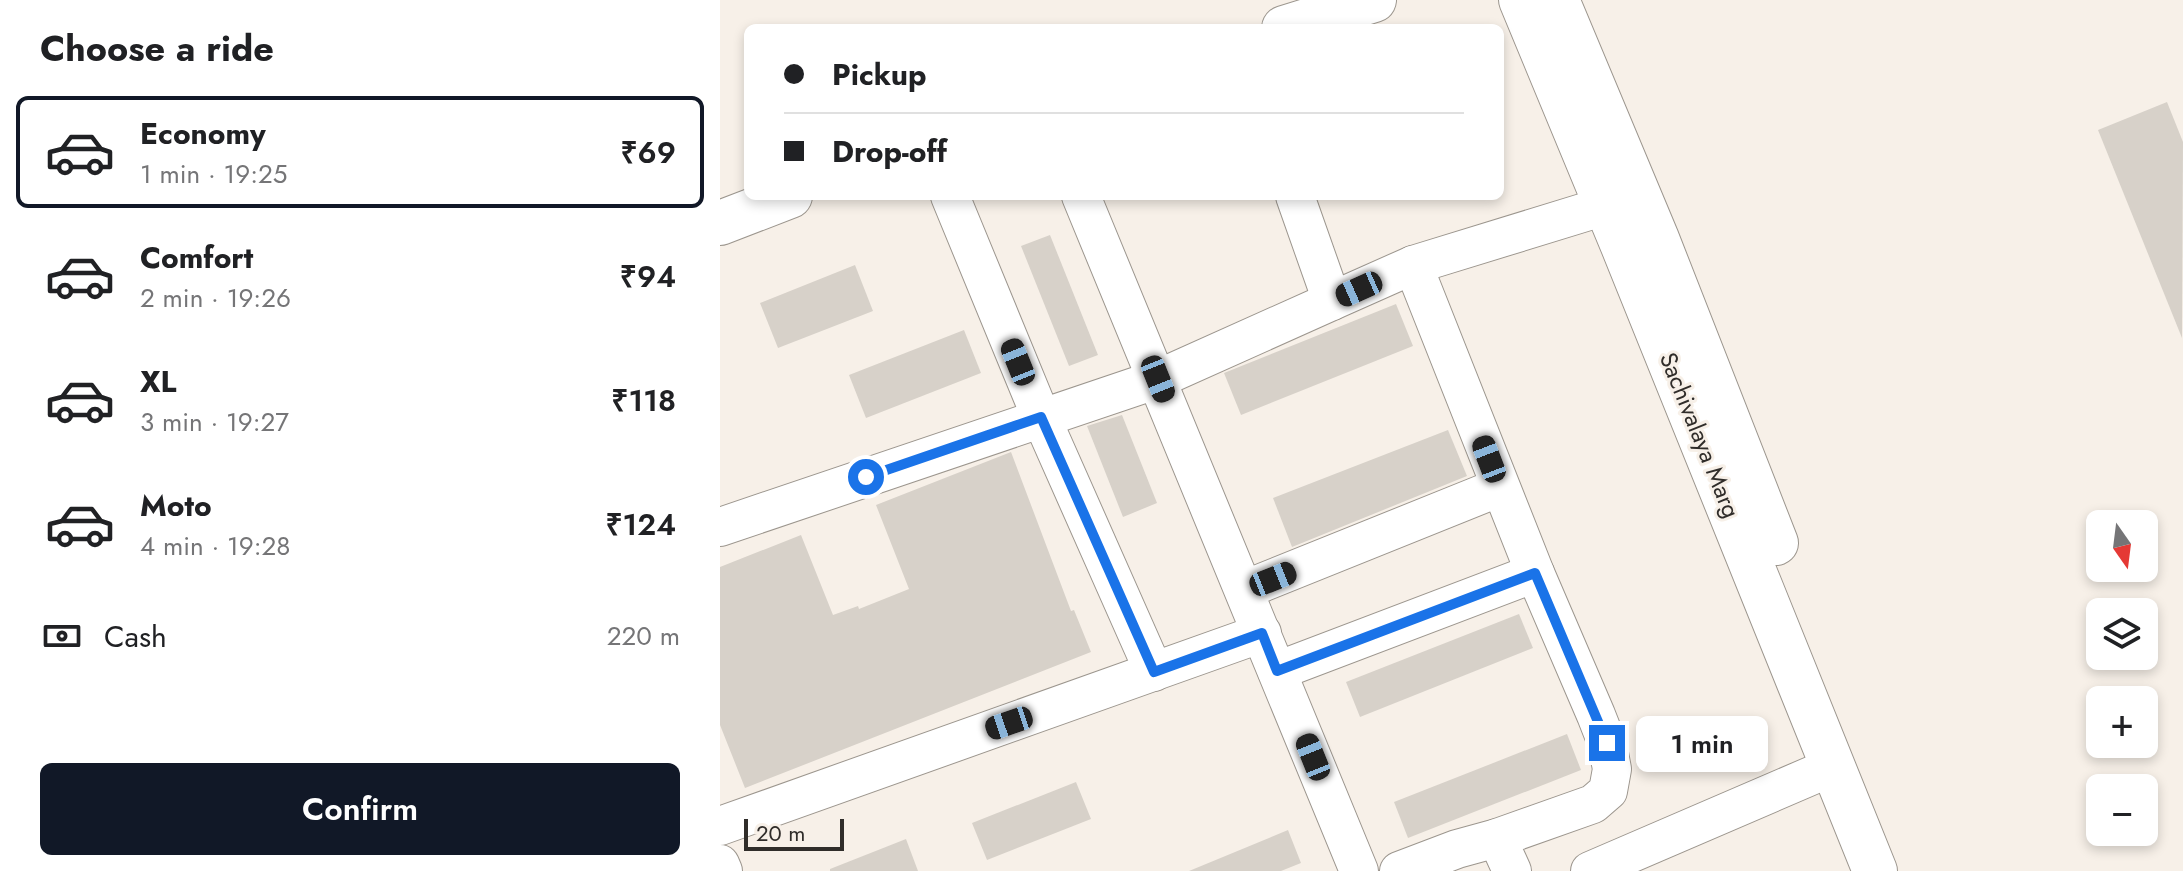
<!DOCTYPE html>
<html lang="en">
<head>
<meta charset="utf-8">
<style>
  :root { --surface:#fff; --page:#f6f6f6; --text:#202124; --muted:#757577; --line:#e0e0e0; --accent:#111827 }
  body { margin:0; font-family:Jost,sans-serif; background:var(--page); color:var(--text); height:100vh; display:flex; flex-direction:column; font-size:30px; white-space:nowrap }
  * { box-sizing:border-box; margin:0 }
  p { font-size:26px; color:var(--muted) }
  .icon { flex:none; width:44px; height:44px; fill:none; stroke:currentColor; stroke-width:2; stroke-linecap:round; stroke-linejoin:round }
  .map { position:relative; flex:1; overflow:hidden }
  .side { display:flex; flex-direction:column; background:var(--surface); width:720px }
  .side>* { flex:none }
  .banner { position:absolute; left:24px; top:24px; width:760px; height:176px; border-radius:12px; box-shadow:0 4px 12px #0003; display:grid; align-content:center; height:176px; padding:0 40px; background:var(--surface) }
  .needle { width:52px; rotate:166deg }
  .buttons { position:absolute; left:1366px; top:510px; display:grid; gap:16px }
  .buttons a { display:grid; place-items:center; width:72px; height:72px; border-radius:12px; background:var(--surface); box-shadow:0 4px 12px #0003; font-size:40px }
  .scale { position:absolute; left:24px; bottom:20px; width:100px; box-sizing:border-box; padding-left:8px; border:4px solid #302d2a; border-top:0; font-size:22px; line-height:28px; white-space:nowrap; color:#302d2a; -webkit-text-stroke:6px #f7f0e8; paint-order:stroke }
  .end { position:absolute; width:36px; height:36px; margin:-18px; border:10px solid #1a73e8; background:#fff; box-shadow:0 0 0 4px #fff }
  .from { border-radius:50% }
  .bubble { position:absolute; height:56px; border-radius:12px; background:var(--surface); box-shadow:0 4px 12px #0003; font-size:26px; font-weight:600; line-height:56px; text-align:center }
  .car { position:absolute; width:24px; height:48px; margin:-24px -12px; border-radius:10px; box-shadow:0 0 6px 2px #0007; background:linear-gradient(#222 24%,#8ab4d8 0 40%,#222 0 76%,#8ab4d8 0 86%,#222 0) }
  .banner b { display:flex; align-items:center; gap:28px; height:76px; font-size:30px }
  .banner b+b { border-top:2px solid var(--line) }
  .banner i { width:20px; height:20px; background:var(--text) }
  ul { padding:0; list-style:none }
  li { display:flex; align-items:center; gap:24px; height:112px; margin:0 16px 12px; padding:0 24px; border:4px solid transparent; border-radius:12px }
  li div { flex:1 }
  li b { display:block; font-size:30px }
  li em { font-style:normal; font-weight:600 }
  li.current { border-color:var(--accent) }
  li>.icon { width:72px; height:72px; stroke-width:1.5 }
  h2 { padding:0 40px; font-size:36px; line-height:96px }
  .pay { display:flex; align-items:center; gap:20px; height:88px; padding:0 40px; font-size:30px }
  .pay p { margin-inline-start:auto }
  .cta { display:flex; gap:16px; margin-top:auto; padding:16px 40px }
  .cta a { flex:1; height:92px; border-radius:12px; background:var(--accent); color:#fff; font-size:32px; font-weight:600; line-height:92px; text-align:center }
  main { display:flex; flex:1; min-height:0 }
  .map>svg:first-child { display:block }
  .building { fill:#d7d1c9 }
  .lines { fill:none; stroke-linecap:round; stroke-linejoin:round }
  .minor-casing { stroke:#9c968e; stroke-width:40 }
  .tertiary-casing { stroke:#9c968e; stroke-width:46 }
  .secondary-casing { stroke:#9c968e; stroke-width:46 }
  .minor { stroke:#fff; stroke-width:38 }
  .tertiary { stroke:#fff; stroke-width:44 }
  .secondary { stroke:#fff; stroke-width:44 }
  .route { stroke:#1a73e8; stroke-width:10 }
  .labels { text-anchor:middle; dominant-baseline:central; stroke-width:6; stroke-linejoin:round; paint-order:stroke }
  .street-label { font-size:24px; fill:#302d2a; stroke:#f7f0e8 }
</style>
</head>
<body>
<main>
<section class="side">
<h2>Choose a ride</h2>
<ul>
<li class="current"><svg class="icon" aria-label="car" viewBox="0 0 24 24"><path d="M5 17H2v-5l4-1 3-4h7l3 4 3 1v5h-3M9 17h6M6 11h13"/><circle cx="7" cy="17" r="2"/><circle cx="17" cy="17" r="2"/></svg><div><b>Economy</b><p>1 min · 19:25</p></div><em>₹69</em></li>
<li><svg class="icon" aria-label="car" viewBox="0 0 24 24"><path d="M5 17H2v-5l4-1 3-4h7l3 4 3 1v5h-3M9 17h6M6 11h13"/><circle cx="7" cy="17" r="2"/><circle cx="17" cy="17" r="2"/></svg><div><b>Comfort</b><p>2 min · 19:26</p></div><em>₹94</em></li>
<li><svg class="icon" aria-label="car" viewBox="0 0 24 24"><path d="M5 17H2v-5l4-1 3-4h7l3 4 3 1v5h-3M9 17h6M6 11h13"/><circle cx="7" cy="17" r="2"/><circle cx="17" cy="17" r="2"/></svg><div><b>XL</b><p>3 min · 19:27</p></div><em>₹118</em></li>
<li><svg class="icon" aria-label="car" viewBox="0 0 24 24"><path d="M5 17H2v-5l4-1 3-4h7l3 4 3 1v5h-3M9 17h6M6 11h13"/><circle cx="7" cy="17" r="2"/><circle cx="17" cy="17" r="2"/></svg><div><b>Moto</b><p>4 min · 19:28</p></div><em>₹124</em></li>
</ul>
<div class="pay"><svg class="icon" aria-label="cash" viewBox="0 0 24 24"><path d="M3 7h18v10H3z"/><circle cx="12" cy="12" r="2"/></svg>Cash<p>220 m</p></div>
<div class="cta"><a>Confirm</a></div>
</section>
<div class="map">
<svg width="1463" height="871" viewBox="0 0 1463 871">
  <rect width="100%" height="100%" fill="#f7f0e8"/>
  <g class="building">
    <path d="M1447,102L1463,142L1462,338L1378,130Z"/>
    <path d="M330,235L378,355L349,366L301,246Z"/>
    <path d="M135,265L153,311L58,348L40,303Z"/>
    <path d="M676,304L693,346L521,415L504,373Z"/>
    <path d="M244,330L261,373L146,418L129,375Z"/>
    <path d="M402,415L437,503L403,517L367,426Z"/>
    <path d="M728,430L747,476L572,547L553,498Z"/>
    <path d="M291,452L351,611L354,610L371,652L25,788L0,725V567L81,535L113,615L138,606L139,609L189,589L156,505Z"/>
    <path d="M799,614L813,648L640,717L626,682Z"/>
    <path d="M847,734L861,770L688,838L674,802Z"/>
    <path d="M356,782L371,819L267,860L252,823Z"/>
    <path d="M568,830L581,863L561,871H469Z"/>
    <path d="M186,839L198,871H110V869Z"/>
  </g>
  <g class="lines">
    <g class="minor-casing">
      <g id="minor">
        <path d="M230,196L321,417L434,672"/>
        <path d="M361,196L639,871"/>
        <path d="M575,196L612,301L693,265L885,206"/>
        <path d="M693,265L815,573L876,715L887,743L892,769L888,791L873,804L777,838L792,871"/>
        <path d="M0,527L438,379L612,301"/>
        <path d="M524,590L780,487"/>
        <path d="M557,671L815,573"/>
        <path d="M0,826L542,633"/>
        <path d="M0,864L3,871"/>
        <path d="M679,871L737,849L777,838"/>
        <path d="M870,871L1114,766"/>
      </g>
    </g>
    <g class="tertiary-casing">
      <g id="tertiary">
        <path d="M564,28L654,0"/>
        <path d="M0,223L70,196"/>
      </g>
    </g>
    <g class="secondary-casing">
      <g id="secondary">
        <path d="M801,0L903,246L1155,871"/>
        <path d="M837,0L937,239L1056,543"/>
      </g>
    </g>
    <use href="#minor" class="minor"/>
    <use href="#tertiary" class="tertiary"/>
    <use href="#secondary" class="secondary"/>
  </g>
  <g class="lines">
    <path class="route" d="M146,477L321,417L434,672L542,633L557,671L815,573L887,743"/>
  </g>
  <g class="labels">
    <g class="street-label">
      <text transform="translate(980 435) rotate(68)">Sachivalaya Marg</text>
    </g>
  </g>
</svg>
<div class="buttons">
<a><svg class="needle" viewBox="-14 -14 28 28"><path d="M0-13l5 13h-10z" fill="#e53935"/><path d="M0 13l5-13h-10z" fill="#757577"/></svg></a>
<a><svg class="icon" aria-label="layers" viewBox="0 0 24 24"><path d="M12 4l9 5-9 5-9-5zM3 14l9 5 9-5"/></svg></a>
<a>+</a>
<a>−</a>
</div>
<div class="scale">20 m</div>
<i class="end from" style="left:146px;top:477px"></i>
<i class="end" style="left:887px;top:743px"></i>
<div class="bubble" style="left:916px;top:716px;width:132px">1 min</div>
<i class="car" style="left:639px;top:289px;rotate:246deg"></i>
<i class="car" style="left:298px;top:362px;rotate:338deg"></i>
<i class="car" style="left:438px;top:379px;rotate:158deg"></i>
<i class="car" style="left:769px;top:459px;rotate:339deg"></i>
<i class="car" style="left:553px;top:579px;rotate:68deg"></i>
<i class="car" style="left:289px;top:723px;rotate:251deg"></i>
<i class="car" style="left:593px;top:757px;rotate:338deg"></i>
<div class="banner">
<b><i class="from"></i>Pickup</b>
<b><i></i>Drop-off</b>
</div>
</div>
</main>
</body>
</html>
